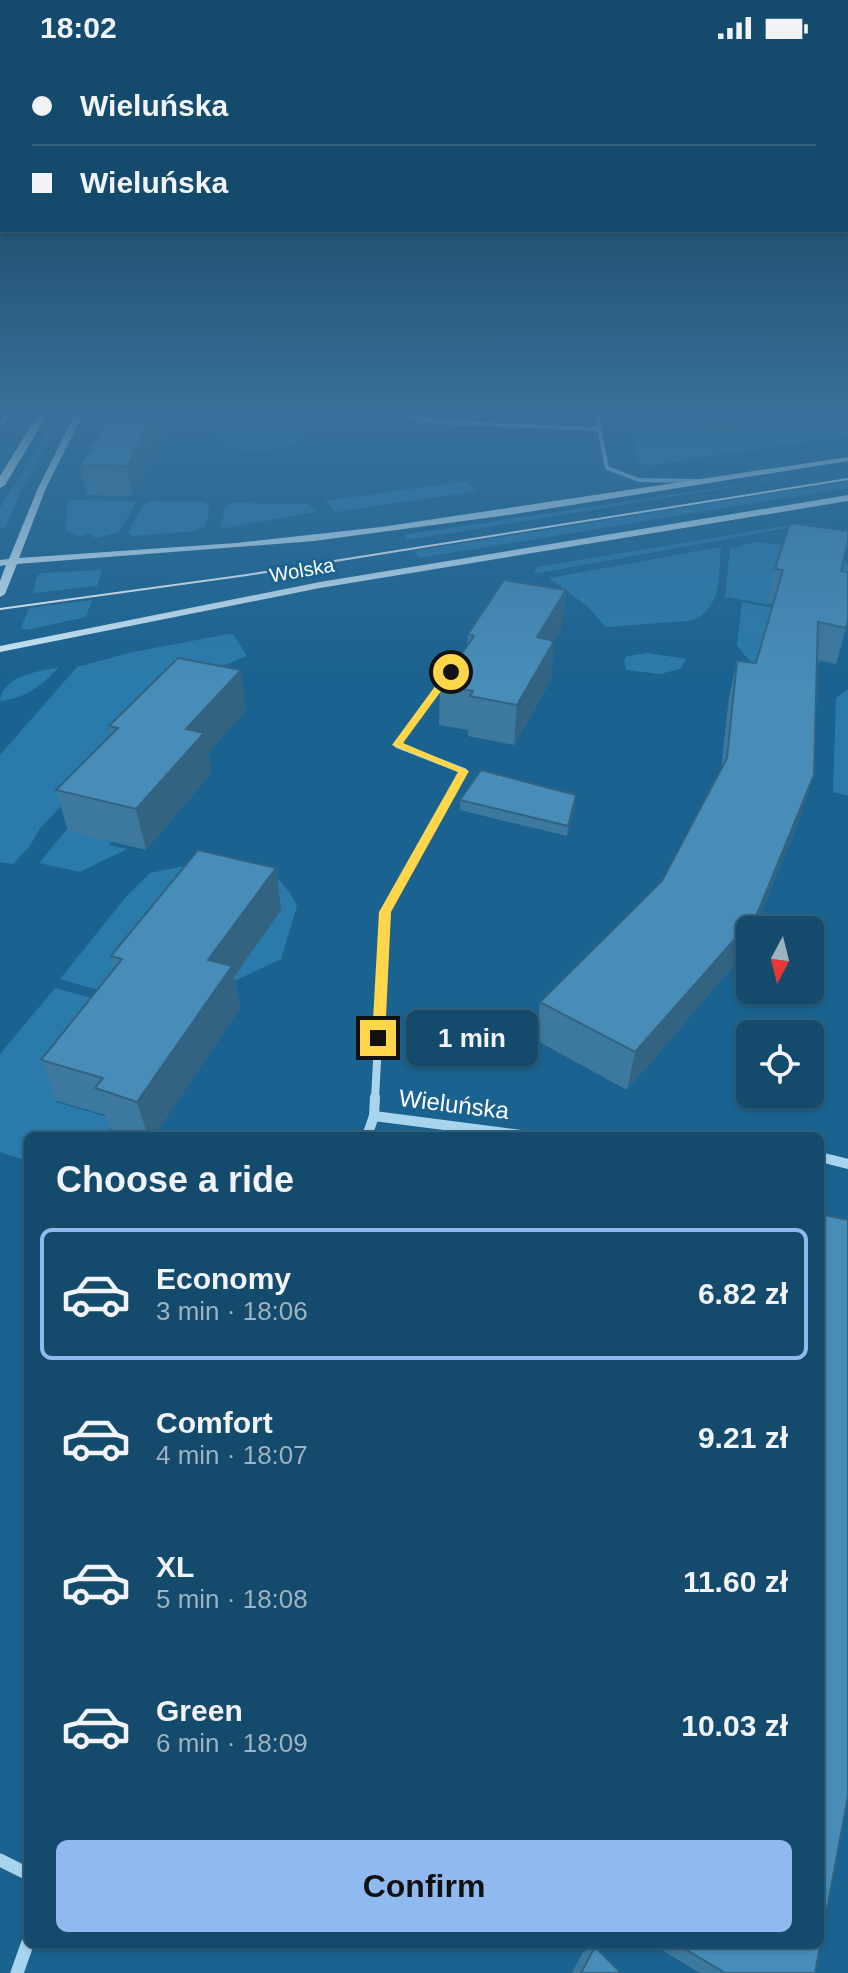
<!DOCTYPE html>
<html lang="en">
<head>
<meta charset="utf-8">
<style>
  :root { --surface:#144a6b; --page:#1d5171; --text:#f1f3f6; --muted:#9db3c1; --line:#33627e; --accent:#90b9f0 }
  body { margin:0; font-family:Arial,sans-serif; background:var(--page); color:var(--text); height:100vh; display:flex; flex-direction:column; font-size:30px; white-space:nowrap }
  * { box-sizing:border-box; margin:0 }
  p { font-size:26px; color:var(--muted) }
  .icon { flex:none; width:44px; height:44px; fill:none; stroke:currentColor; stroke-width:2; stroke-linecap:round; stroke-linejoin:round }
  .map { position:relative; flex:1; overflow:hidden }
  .drawer { position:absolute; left:24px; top:1076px; width:800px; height:816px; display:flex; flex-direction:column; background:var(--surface); border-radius:12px; box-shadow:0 2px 6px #0004,0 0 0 2px var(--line) }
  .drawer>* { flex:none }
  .guide { position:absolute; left:0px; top:0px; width:848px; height:176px; box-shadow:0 2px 6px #0004,0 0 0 2px var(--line); display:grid; align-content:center; height:176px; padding:0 32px; background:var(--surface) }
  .needle { width:52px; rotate:187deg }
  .tools { position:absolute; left:736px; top:860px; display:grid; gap:16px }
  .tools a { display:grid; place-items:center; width:88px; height:88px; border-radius:12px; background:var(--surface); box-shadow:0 2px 6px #0004,0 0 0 2px var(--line); font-size:40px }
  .end { position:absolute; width:36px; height:36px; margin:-18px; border:10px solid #ffd54a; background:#111; box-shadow:0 0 0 4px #111 }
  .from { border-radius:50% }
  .bubble { position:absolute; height:56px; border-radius:12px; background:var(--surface); box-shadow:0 2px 6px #0004,0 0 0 2px var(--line); font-size:26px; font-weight:700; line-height:56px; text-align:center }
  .guide b { display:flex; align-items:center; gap:28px; height:76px; font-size:30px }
  .guide b+b { border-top:2px solid var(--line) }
  .guide i { width:20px; height:20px; background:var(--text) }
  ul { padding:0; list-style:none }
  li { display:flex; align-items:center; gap:24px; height:132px; margin:0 16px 12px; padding:0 16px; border:4px solid transparent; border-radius:12px }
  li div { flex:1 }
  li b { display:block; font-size:30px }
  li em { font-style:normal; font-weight:700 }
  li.on { border-color:var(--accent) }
  li>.icon { width:72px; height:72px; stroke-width:1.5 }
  h2 { padding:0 32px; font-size:36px; line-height:96px }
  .action { display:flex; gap:16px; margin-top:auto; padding:16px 32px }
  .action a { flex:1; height:92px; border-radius:12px; background:var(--accent); color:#111; font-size:32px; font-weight:700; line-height:92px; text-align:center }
  .status { display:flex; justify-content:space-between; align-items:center; height:56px; padding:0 40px; background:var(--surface); direction:ltr }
  .status svg { height:22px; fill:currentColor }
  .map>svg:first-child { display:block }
  .green { fill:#2a7bab }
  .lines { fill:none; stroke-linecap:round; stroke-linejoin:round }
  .minor-far4 { stroke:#a8d4ee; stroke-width:4 }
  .minor-far3 { stroke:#a8d4ee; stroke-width:6 }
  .minor-far2 { stroke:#a8d4ee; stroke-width:8 }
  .minor-far1 { stroke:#a8d4ee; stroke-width:10 }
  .minor { stroke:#a8d4ee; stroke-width:13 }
  .secondary { fill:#d5ecfa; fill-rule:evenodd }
  .primary { fill:#eff8ff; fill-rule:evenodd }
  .tram { stroke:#fff; stroke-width:2 }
  .wall { fill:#3d799e }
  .shaded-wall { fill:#326381 }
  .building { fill:#478db8; stroke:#326381; stroke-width:2 }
  .route { fill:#ffd54a }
  .labels { text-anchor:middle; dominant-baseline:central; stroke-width:6; stroke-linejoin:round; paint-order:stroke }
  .far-street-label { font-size:20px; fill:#fff; stroke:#1a628f }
  .street-label { font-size:24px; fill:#fff; stroke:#1a628f }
</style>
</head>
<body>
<div class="status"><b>18:02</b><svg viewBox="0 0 49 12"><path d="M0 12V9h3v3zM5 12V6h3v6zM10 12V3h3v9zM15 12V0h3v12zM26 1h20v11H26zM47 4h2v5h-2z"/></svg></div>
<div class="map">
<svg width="848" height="1917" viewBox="0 0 848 1917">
  <rect width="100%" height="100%" fill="#1a628f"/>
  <g class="green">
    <path d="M57,358H65L21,435L5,472L0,473V452Z"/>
    <path d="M627,358H651L668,371L685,368L700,379L848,358V380L648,410L638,407Z"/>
    <path d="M264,362L289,365L303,373L304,379C289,397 227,403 215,380L225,370Z"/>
    <path d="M848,412L408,484L403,479Z"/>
    <path d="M466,425L475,434L472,436L335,456L325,445Z"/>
    <path d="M848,425V432L419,502L414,495Z"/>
    <path d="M67,444L132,445L136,447L119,476L96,482L88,477L81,481L66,475Z"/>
    <path d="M152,445L205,446L210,452L205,471L194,475L132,480L128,476L145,447Z"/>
    <path d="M233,447L309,448L316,456L225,472L220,470L225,450Z"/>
    <path d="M804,467L809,468L534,518L537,511Z"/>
    <path d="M755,486C786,490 821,491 848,508V537L782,501L767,548L725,541L730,493Z"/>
    <path d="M721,491C718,520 723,556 688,565L606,571L587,550L549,522Z"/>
    <path d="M102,514L97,530L33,537L37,520L42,517Z"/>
    <path d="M92,544L86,561L27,574L21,572L29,552Z"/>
    <path d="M742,546L774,552L806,602L821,605C811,617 769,615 755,608C747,603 742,596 737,589Z"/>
    <path d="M228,578L234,579L247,600L179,627L40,772L30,790L13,808L0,806V699L77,611L133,596Z"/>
    <path d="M648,597L686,603L680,613L660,618L626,614L624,605L627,600Z"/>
    <path d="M59,611C41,630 27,642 0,645C3,619 38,616 59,611Z"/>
    <path d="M848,633V740L833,736L836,642Z"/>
    <path d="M68,772L114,783L109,789L127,793L80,816L39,807Z"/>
    <path d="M222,803C260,811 279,813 297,850L281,903L226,929L282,848L252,839L122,941L60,923L125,842L150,817Z"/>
    <path d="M55,932L126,951L56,1046L114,1063L108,1073L131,1080H28V1105L0,1096V998Z"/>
  </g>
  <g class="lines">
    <g class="minor-far4">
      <path d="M401,358L433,366L598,373"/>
      <path d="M596,358L607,412L639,424L697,425"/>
    </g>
    <path class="minor-far3" d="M443,753L464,715L397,689L445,624"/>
    <path class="minor-far2" d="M375,1043L385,856L444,751"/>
    <g class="minor-far1">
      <path d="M375,1041L374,1060L529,1080"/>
      <path d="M367,1080L374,1060"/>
      <path d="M820,1101L848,1108"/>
    </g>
    <g class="minor">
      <path d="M0,1804L28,1818"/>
      <path d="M17,1917L28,1886"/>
    </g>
    <g class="secondary">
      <path d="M75,358H83L46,432L19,502L236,487L381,471L848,401V405L515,458L314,485L17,508L5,538L0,541V525L6,509L0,510V504L9,503L38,432Z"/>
      <path d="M848,439V445L320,532L0,596V590L320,526Z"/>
    </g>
    <g class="primary">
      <path d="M2,358H11L0,371Z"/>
      <path d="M38,358H48L5,429L0,432V420Z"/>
    </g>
    <path class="tram" d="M0,553L247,519L848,423"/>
  </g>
  <g class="wall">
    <path d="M111,358H175L132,440L87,439L80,409Z"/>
    <path d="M653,358H837L702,378L685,367L669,370Z"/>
    <path d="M775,513L841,515L846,572L836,608L817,604L802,757L754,874H750L745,896L627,1034L536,984L540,946L662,825L721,714L729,641L737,605L756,607L773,548H767Z"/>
    <path d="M566,534L562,572L554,585L551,624L514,689L468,680V674L439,669L440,629L467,589L468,578Z"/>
    <path d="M246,654L208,697L211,717L146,794L68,775L56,734L111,678L109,670Z"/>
    <path d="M460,744L575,750L567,780L460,754Z"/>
    <path d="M276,812L281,854L234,921L240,952L154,1080H131L110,1073L105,1059L57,1045L41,1004L115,913L111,900Z"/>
    <path d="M652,1888H820L815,1917H700Z"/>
    <path d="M595,1891L621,1917H572L583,1896Z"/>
  </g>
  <g class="shaded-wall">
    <path d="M155,358H175L132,440L127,410Z"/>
    <path d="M671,358H687L685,367L669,370Z"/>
    <path d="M705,358H837L702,378Z"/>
    <path d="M566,534L562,572L554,585L551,624L514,689L517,649L537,581Z"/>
    <path d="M241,614L246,654L208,697L211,717L146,794L136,753L186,673Z"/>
    <path d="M814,719L802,757L754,874H750V884L745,896L627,1034L635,996Z"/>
    <path d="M576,739L575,750L567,780L568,770Z"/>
    <path d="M276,812L281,854L234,921L240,952L154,1080H148L137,1046L208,904Z"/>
  </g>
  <g class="building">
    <path d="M111,358H155L127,410L80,409Z"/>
    <path d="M790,467L848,475V484L841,515L848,516V564L846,572L818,566L814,719L757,858L635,996L540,946L662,825L727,702L737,605L756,607L783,514L775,513Z"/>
    <path d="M504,524L566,534L537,581L554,585L517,649L470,640L473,635L440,629L474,580L468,578Z"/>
    <path d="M178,602L241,614L186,673L204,677L136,753L56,734L118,672L109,670Z"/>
    <path d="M481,714L576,739L568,770L460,744Z"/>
    <path d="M198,794L276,812L208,904L232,910L137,1046L95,1032L103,1022L41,1004L122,903L111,900Z"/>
    <path d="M820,1158L848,1164V1740L815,1917H725L677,1888H820Z"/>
    <path d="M595,1891L621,1917H581Z"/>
  </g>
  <linearGradient id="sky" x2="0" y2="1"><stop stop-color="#0e364f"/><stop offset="0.57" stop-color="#38719b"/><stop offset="1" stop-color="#38719b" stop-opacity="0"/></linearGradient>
  <rect width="848" height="627" fill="url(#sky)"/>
  <path class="route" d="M447,614L455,616L403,687L469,715L391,856L385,982L378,987L372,982L379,856L458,716L392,689Z"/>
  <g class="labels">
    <g class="far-street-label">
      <text transform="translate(302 514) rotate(-10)">Wolska</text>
    </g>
    <g class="street-label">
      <text transform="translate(454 1048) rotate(7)">Wieluńska</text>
    </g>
  </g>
</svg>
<div class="tools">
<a><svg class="needle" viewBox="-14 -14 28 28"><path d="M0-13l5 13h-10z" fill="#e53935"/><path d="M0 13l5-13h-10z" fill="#9db3c1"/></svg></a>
<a><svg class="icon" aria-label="locate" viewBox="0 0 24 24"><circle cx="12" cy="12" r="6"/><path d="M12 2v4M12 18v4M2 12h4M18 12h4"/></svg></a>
</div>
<i class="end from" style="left:451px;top:616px"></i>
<i class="end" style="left:378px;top:982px"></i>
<div class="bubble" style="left:406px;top:954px;width:132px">1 min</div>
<div class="guide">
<b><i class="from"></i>Wieluńska</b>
<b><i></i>Wieluńska</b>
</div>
<section class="drawer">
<h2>Choose a ride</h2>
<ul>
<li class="on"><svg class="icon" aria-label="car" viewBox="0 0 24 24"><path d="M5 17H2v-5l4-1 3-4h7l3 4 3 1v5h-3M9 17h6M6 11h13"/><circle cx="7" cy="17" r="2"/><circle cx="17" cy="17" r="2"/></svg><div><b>Economy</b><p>3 min · 18:06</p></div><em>6.82 zł</em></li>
<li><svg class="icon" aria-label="car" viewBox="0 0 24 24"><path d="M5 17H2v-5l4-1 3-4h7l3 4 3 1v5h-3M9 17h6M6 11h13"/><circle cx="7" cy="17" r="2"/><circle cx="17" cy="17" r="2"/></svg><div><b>Comfort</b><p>4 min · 18:07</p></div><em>9.21 zł</em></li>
<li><svg class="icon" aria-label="car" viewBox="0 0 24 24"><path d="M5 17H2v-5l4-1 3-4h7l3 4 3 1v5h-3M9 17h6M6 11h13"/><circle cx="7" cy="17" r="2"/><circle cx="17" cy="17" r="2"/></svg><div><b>XL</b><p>5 min · 18:08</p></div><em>11.60 zł</em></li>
<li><svg class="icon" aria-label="car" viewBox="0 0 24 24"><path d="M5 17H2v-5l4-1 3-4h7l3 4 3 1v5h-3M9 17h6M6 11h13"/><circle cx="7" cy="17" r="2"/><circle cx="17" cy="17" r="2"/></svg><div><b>Green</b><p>6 min · 18:09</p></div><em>10.03 zł</em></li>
</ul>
<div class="action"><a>Confirm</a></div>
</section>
</div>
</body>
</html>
